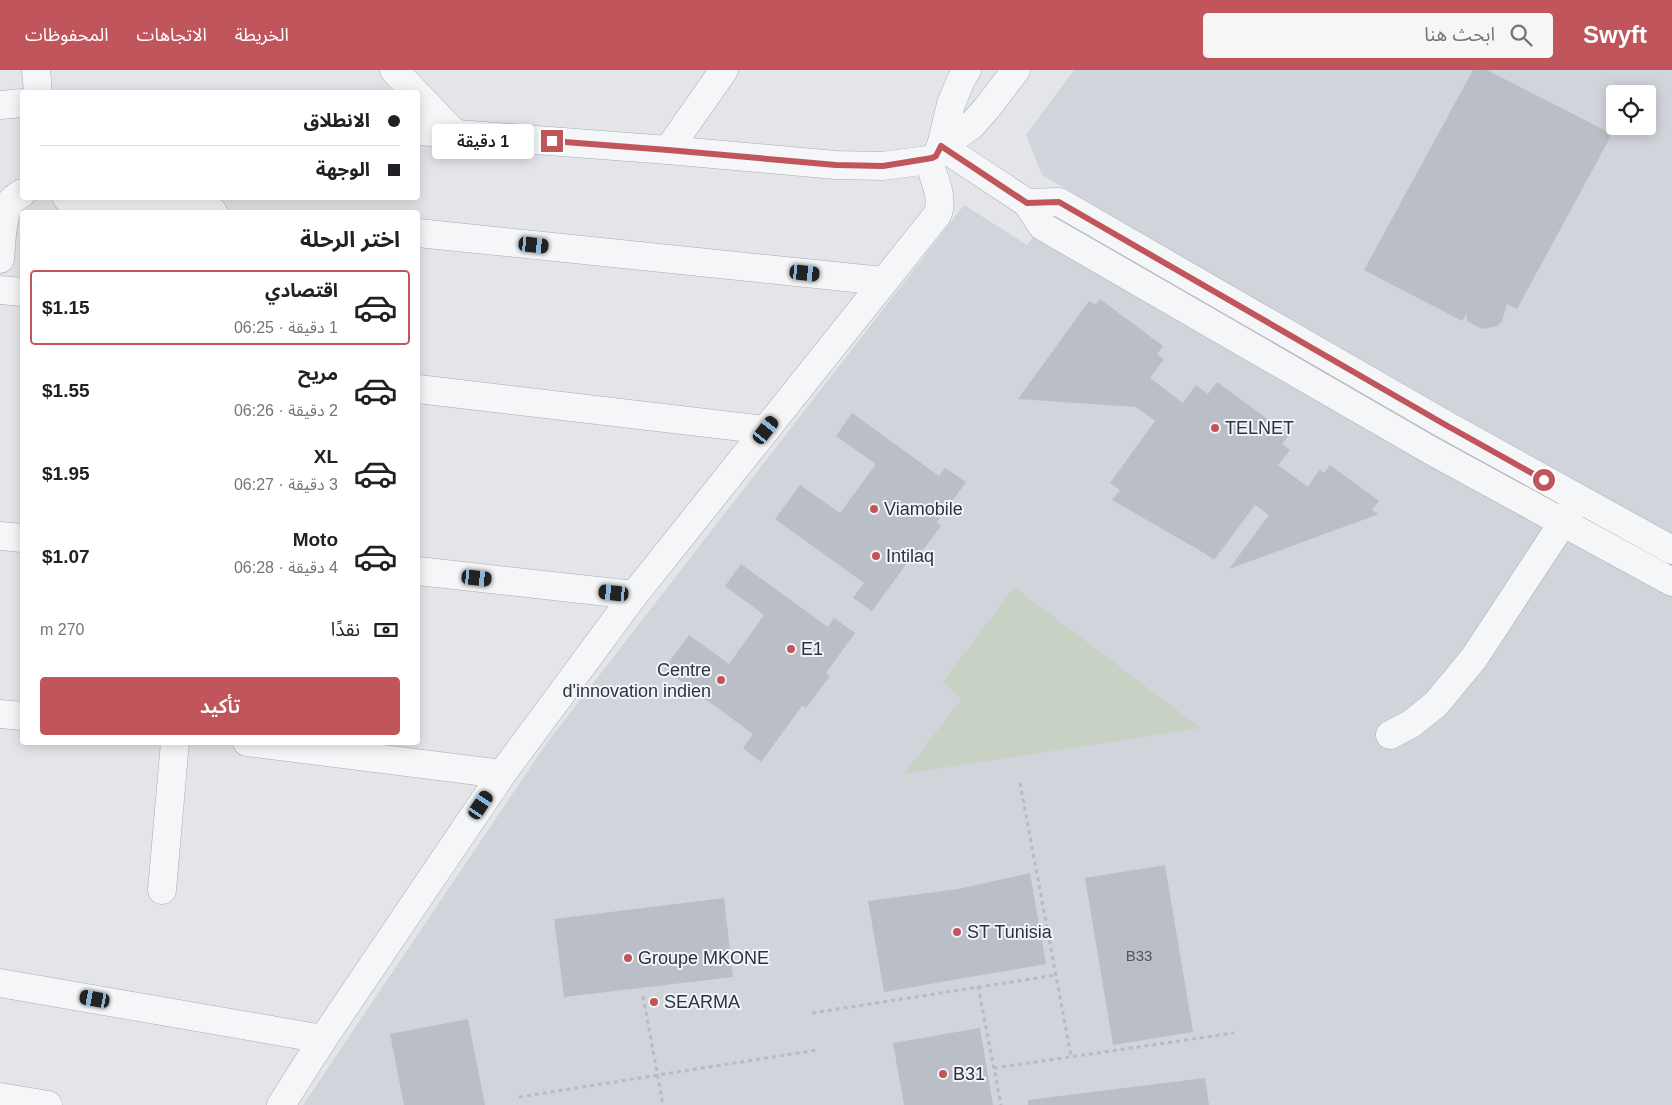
<!DOCTYPE html>
<html lang="ar">
<head>
<meta charset="utf-8">
<style>
  :root { --surface:#fff; --page:#f6f6f6; --text:#202124; --muted:#757577; --line:#e0e0e0; --accent:#c0565c }
  body { margin:0; font-family:Helvetica,"Noto Sans Arabic",sans-serif; background:var(--page); color:var(--text); direction:rtl; height:100vh; display:flex; flex-direction:column; font-size:19px; white-space:nowrap }
  * { box-sizing:border-box; margin:0 }
  p { font-size:16px; color:var(--muted) }
  .icon { flex:none; width:28px; height:28px; fill:none; stroke:currentColor; stroke-width:2; stroke-linecap:round; stroke-linejoin:round }
  .map { position:relative; flex:1; overflow:hidden; direction:ltr }
  .details { position:absolute; left:20px; top:140px; width:400px; height:535px; display:flex; flex-direction:column; background:var(--surface); border-radius:5px; box-shadow:0 2px 12px #0003; direction:rtl }
  .details>* { flex:none }
  .top-card { position:absolute; left:20px; top:20px; width:400px; height:110px; border-radius:5px; box-shadow:0 2px 12px #0003; direction:rtl; display:grid; align-content:center; height:110px; padding:0 20px; background:var(--surface) }
  .buttons { position:absolute; left:1606px; top:15px; display:grid; gap:10px }
  .buttons a { display:grid; place-items:center; width:50px; height:50px; border-radius:5px; background:var(--surface); box-shadow:0 2px 12px #0003; font-size:25px }
  .end { position:absolute; width:22px; height:22px; margin:-11px; border:6px solid #c0565c; background:#fff; box-shadow:0 0 0 2px #fff }
  .from { border-radius:50% }
  .bubble { position:absolute; height:35px; border-radius:5px; background:var(--surface); box-shadow:0 2px 12px #0003; font-size:16px; font-weight:600; line-height:35px; text-align:center; direction:rtl }
  .car { position:absolute; width:15px; height:30px; margin:-15px -8px; border-radius:6px; box-shadow:0 0 4px 1px #0007; background:linear-gradient(#222 24%,#8ab4d8 0 40%,#222 0 76%,#8ab4d8 0 86%,#222 0) }
  .top-card b { display:flex; align-items:center; gap:18px; height:48px; font-size:19px }
  .top-card b+b { border-top:1px solid var(--line) }
  .top-card i { width:12px; height:12px; background:var(--text) }
  ul { padding:0; list-style:none }
  li { display:flex; align-items:center; gap:15px; height:75px; margin:0 10px 8px; padding:0 10px; border:2px solid transparent; border-radius:5px }
  li div { flex:1 }
  li b { display:block; font-size:19px }
  li em { font-style:normal; font-weight:600 }
  li.selected { border-color:var(--accent) }
  li>.icon { width:45px; height:45px; stroke-width:1.5 }
  h2 { padding:0 20px; font-size:22px; line-height:60px }
  .pay { display:flex; align-items:center; gap:12px; height:55px; padding:0 20px; font-size:19px }
  .pay p { margin-inline-start:auto }
  .primary-button { display:flex; gap:10px; margin-top:auto; padding:10px 20px }
  .primary-button a { flex:1; height:58px; border-radius:5px; background:var(--accent); color:#fff; font-size:20px; font-weight:600; line-height:58px; text-align:center }
  header { display:flex; align-items:center; gap:30px; box-sizing:border-box; height:70px; padding:0 25px; background:var(--accent); color:#fff }
  header strong { font-size:24px }
  nav { display:flex; gap:28px; margin-inline-start:auto; font-size:18px }
  .search { width:350px; height:45px; background:var(--page); display:flex; align-items:center; gap:12px; box-sizing:border-box; padding:0 18px; border-radius:5px; color:var(--muted); font-size:19px }
  .map>svg:first-child { display:block }
  .built { fill:#d1d4db; fill-rule:evenodd }
  .green { fill:#c7d2c5 }
  .building { fill:#babec6 }
  .lines { fill:none; stroke-linecap:round; stroke-linejoin:round }
  .minor-casing { stroke:#a8acb3; stroke-width:29 }
  .path { stroke:#b9bbc1; stroke-width:3; stroke-dasharray:4 4; stroke-linecap:butt }
  .minor { stroke:#f5f6f8; stroke-width:28 }
  .route { stroke:#c0565c; stroke-width:6 }
  .poi-dot { fill:#c0565c; stroke:#f2f4f7; stroke-width:2 }
  .labels { text-anchor:middle; dominant-baseline:central; stroke-width:4; stroke-linejoin:round; paint-order:stroke }
  .number-label { font-size:15px; fill:#505562 }
  .poi-label { font-size:18px; fill:#2c3240; stroke:#f2f4f7; text-anchor:start }
</style>
</head>
<body>
<header>
<strong>Swyft</strong>
<div class="search"><svg class="icon" aria-label="search" viewBox="0 0 24 24"><circle cx="10" cy="10" r="6"/><path d="M15 15l6 6"/></svg>ابحث هنا</div>
<nav><a>الخريطة</a><a>الاتجاهات</a><a>المحفوظات</a></nav>
</header>
<div class="map">
<svg width="1672" height="1035" viewBox="0 0 1672 1035">
  <rect width="100%" height="100%" fill="#e3e5e9"/>
  <path class="built" d="M1074,0H1672V1035H303L546,674L964,135L1027,175L1042,156L1068,120L1042,105L1026,65ZM1615,24H1648V56H1615Z"/>
  <path class="green" d="M1014,517L1201,658L904,704L962,628L942,613Z"/>
  <g class="building">
    <path d="M1473,0H1487L1612,64L1517,239L1507,234L1502,251L1498,256L1482,259L1467,251V243L1462,251L1364,200Z"/>
    <path d="M1100,229L1163,276L1157,284L1164,289L1150,308L1183,333L1196,315L1208,324L1217,312L1289,365L1282,374L1290,380L1278,395L1308,417L1320,399L1324,403L1330,395L1379,431L1372,440L1379,444L1229,499L1269,445L1255,435L1214,490L1204,483L1112,430L1120,420L1110,413L1155,351L1136,337L1018,329L1089,231L1096,235Z"/>
    <path d="M852,343L939,406L945,398L966,412L937,452L941,456L917,488L913,485L872,541L853,528L864,513L775,449L800,415L840,443L876,394L836,366Z"/>
    <path d="M741,494L828,557L834,548L855,563L826,603L830,606L806,638L802,636L761,692L743,678L753,664L664,599L689,565L729,594L764,545L725,516Z"/>
    <path d="M1165,795L1193,962L1113,975L1085,808Z"/>
    <path d="M1030,803L1046,894L884,922L868,831L958,819Z"/>
    <path d="M724,828L733,907L564,927L554,849Z"/>
    <path d="M468,949L485,1035H404L390,964Z"/>
    <path d="M980,958L993,1035H904L893,973Z"/>
    <path d="M1205,1008L1209,1035H1028V1030Z"/>
  </g>
  <g class="lines">
    <g class="minor-casing">
      <g id="minor">
        <path d="M36,0L38,22"/>
        <path d="M394,0L415,22"/>
        <path d="M418,25L455,64"/>
        <path d="M0,35L22,33"/>
        <path d="M418,61L668,80L836,95L883,96L928,90L936,86L941,76L951,34L961,10L967,0"/>
        <path d="M941,76L1027,133L1042,156L1430,380L1672,512"/>
        <path d="M941,76L971,56L987,38L1016,0"/>
        <path d="M668,80L724,0"/>
        <path d="M67,128L213,142"/>
        <path d="M1027,133L1059,132L1444,354L1672,480"/>
        <path d="M418,163L883,211"/>
        <path d="M0,189C2,172 1,148 10,133C13,128 18,126 22,123"/>
        <path d="M0,220L22,222"/>
        <path d="M418,319L766,360"/>
        <path d="M0,466L22,468"/>
        <path d="M418,501L634,525"/>
        <path d="M0,644L22,646"/>
        <path d="M1390,665L1411,654L1436,634L1474,588L1573,437"/>
        <path d="M247,672L502,704"/>
        <path d="M162,820L175,672"/>
        <path d="M0,913L323,969"/>
        <path d="M0,1027L48,1035"/>
        <path d="M281,1035L323,969L502,704L634,525L937,145C945,129 933,106 928,90"/>
      </g>
    </g>
    <g class="path">
      <path d="M1020,713L1071,986"/>
      <path d="M978,916L1001,1035"/>
      <path d="M643,926L663,1035"/>
      <path d="M812,943L1056,905"/>
      <path d="M994,998L1234,963"/>
      <path d="M519,1027L817,980"/>
    </g>
    <use href="#minor" class="minor"/>
  </g>
  <g class="lines">
    <path class="route" d="M552,71L668,80L836,95L883,96L932,88L936,86L941,76L1027,133L1059,132L1444,354L1544,410"/>
  </g>
  <g class="poi-dot">
    <circle cx="1215" cy="358" r="5"/>
    <circle cx="874" cy="439" r="5"/>
    <circle cx="876" cy="486" r="5"/>
    <circle cx="791" cy="579" r="5"/>
    <circle cx="721" cy="610" r="5"/>
    <circle cx="957" cy="862" r="5"/>
    <circle cx="628" cy="888" r="5"/>
    <circle cx="654" cy="932" r="5"/>
    <circle cx="943" cy="1004" r="5"/>
  </g>
  <g class="labels">
    <g class="number-label">
      <text x="1139" y="885">B33</text>
    </g>
    <g class="poi-label">
      <text x="1225" y="358">TELNET</text>
      <text x="884" y="439">Viamobile</text>
      <text x="886" y="486">Intilaq</text>
      <text x="801" y="579">E1</text>
      <text x="711" y="600" text-anchor="end">Centre<tspan x="711" dy="21">d'innovation indien</tspan></text>
      <text x="967" y="862">ST Tunisia</text>
      <text x="638" y="888">Groupe MKONE</text>
      <text x="664" y="932">SEARMA</text>
      <text x="953" y="1004">B31</text>
    </g>
  </g>
</svg>
<div class="buttons">
<a><svg class="icon" aria-label="locate" viewBox="0 0 24 24"><circle cx="12" cy="12" r="6"/><path d="M12 2v4M12 18v4M2 12h4M18 12h4"/></svg></a>
</div>
<i class="end from" style="left:1544px;top:410px"></i>
<i class="end" style="left:552px;top:71px"></i>
<div class="bubble" style="left:432px;top:54px;width:102px">1 دقيقة</div>
<i class="car" style="left:534px;top:175px;rotate:96deg"></i>
<i class="car" style="left:805px;top:203px;rotate:96deg"></i>
<i class="car" style="left:766px;top:360px;rotate:38deg"></i>
<i class="car" style="left:477px;top:508px;rotate:96deg"></i>
<i class="car" style="left:614px;top:523px;rotate:276deg"></i>
<i class="car" style="left:481px;top:735px;rotate:34deg"></i>
<i class="car" style="left:95px;top:929px;rotate:280deg"></i>
<div class="top-card">
<b><i class="from"></i>الانطلاق</b>
<b><i></i>الوجهة</b>
</div>
<section class="details">
<h2>اختر الرحلة</h2>
<ul>
<li class="selected"><svg class="icon" aria-label="car" viewBox="0 0 24 24"><path d="M5 17H2v-5l4-1 3-4h7l3 4 3 1v5h-3M9 17h6M6 11h13"/><circle cx="7" cy="17" r="2"/><circle cx="17" cy="17" r="2"/></svg><div><b>اقتصادي</b><p>1 دقيقة · 06:25</p></div><em>$1.15</em></li>
<li><svg class="icon" aria-label="car" viewBox="0 0 24 24"><path d="M5 17H2v-5l4-1 3-4h7l3 4 3 1v5h-3M9 17h6M6 11h13"/><circle cx="7" cy="17" r="2"/><circle cx="17" cy="17" r="2"/></svg><div><b>مريح</b><p>2 دقيقة · 06:26</p></div><em>$1.55</em></li>
<li><svg class="icon" aria-label="car" viewBox="0 0 24 24"><path d="M5 17H2v-5l4-1 3-4h7l3 4 3 1v5h-3M9 17h6M6 11h13"/><circle cx="7" cy="17" r="2"/><circle cx="17" cy="17" r="2"/></svg><div><b>XL</b><p>3 دقيقة · 06:27</p></div><em>$1.95</em></li>
<li><svg class="icon" aria-label="car" viewBox="0 0 24 24"><path d="M5 17H2v-5l4-1 3-4h7l3 4 3 1v5h-3M9 17h6M6 11h13"/><circle cx="7" cy="17" r="2"/><circle cx="17" cy="17" r="2"/></svg><div><b>Moto</b><p>4 دقيقة · 06:28</p></div><em>$1.07</em></li>
</ul>
<div class="pay"><svg class="icon" aria-label="cash" viewBox="0 0 24 24"><path d="M3 7h18v10H3z"/><circle cx="12" cy="12" r="2"/></svg>نقدًا<p>270 m</p></div>
<div class="primary-button"><a>تأكيد</a></div>
</section>
</div>
</body>
</html>
